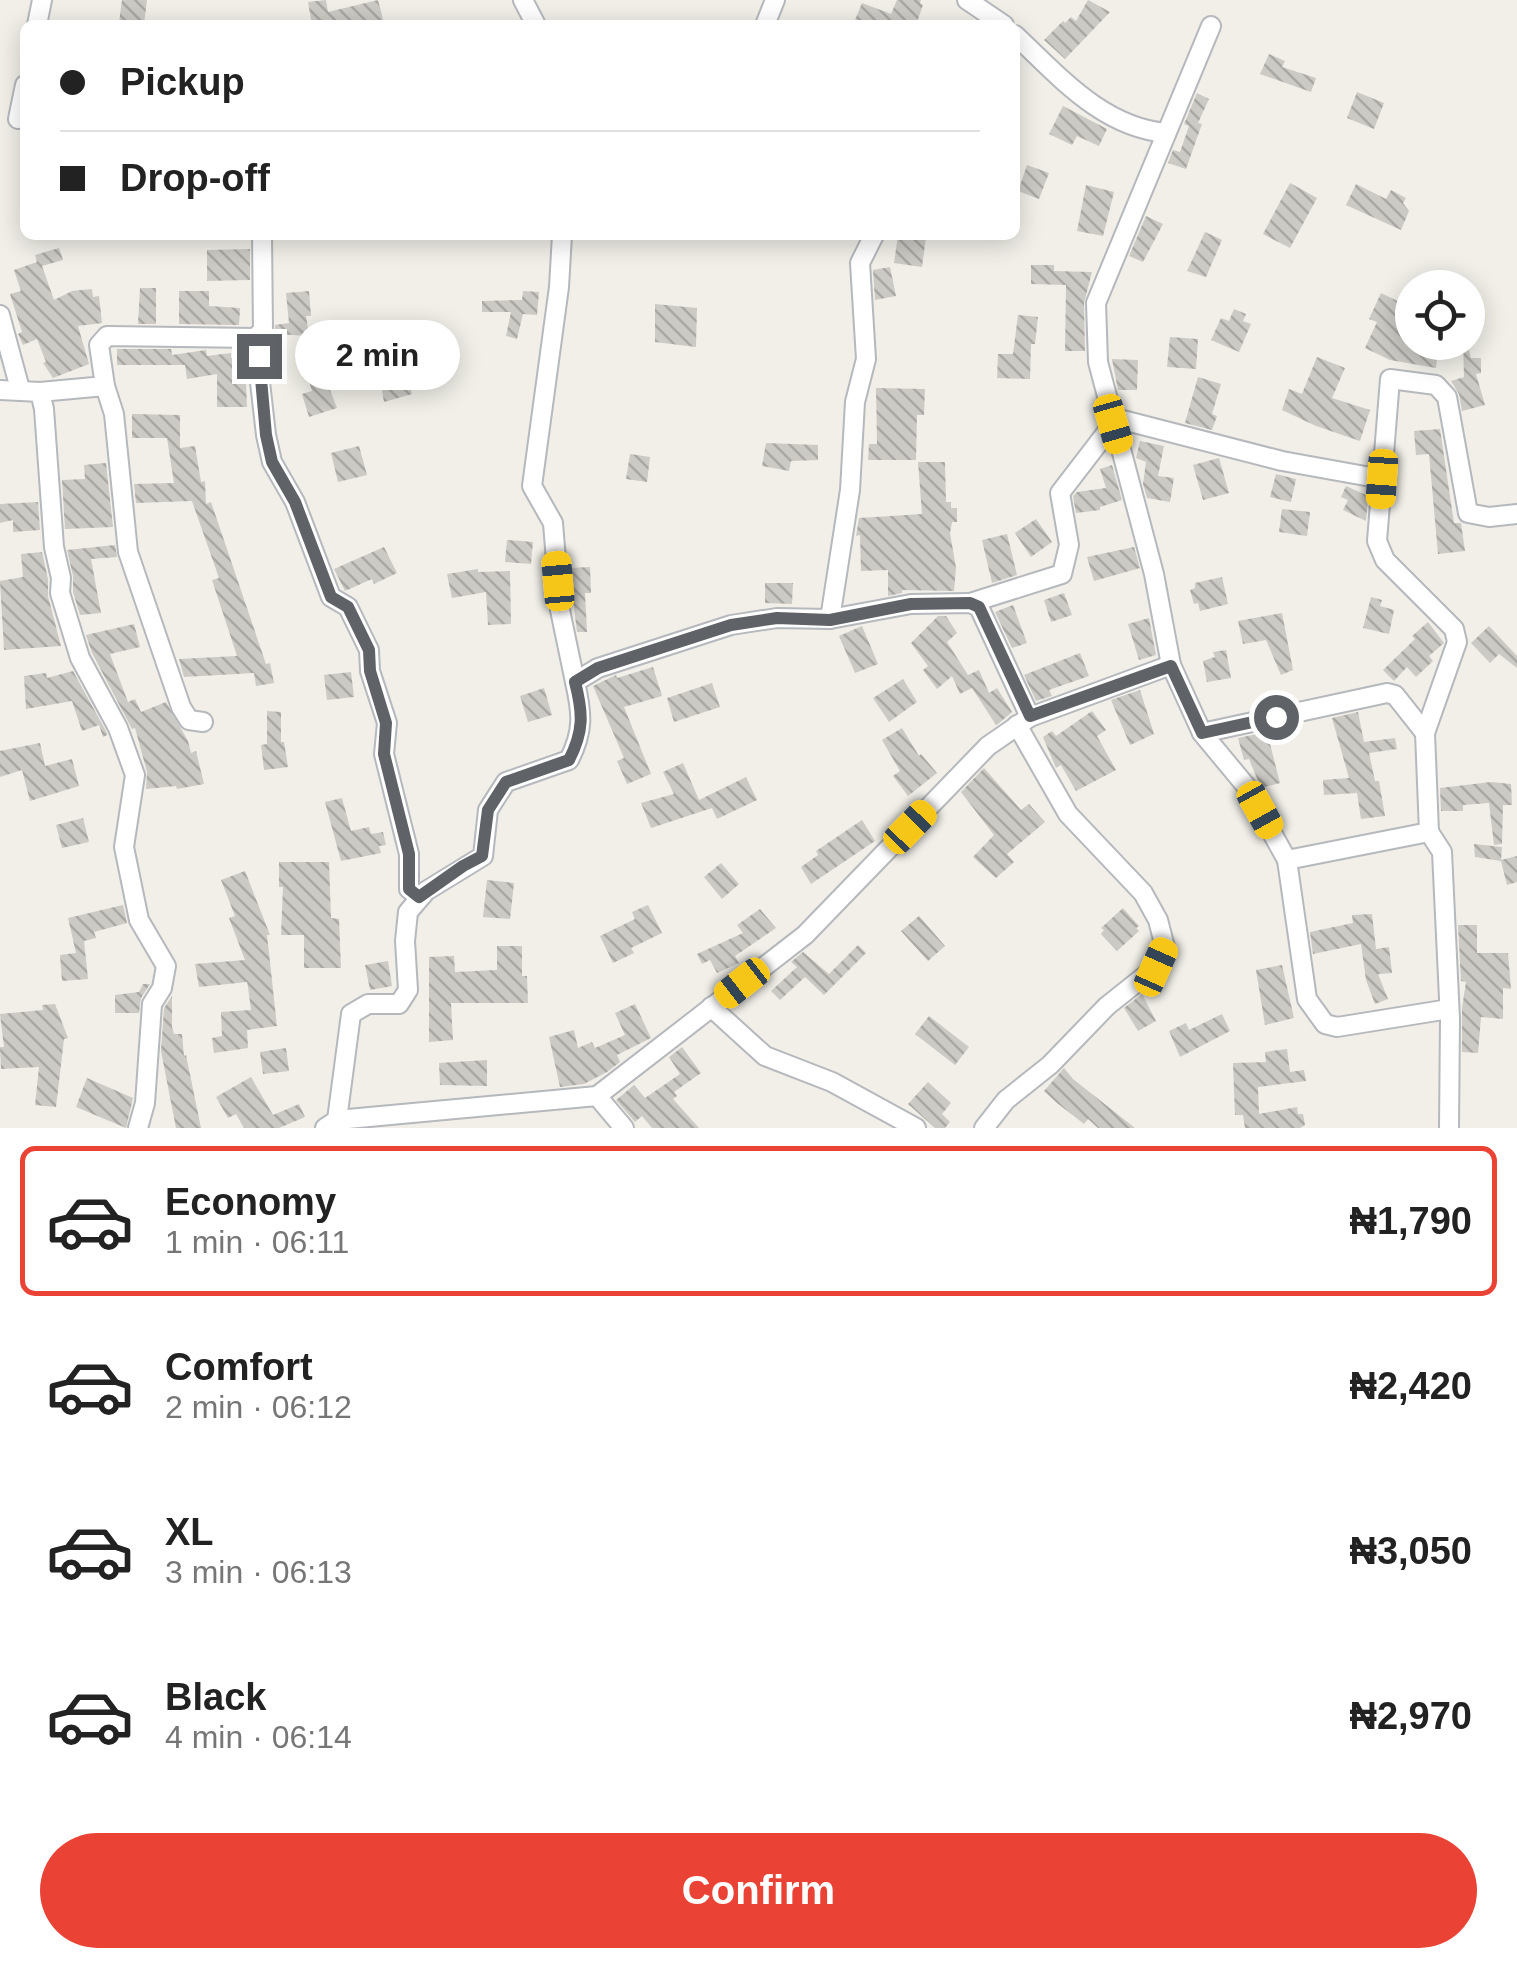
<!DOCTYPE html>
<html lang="en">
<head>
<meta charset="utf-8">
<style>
  :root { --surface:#fff; --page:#f2f2f2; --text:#222; --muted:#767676; --line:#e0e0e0; --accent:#ea4335 }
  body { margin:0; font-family:Helvetica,sans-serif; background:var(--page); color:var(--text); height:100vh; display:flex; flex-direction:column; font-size:38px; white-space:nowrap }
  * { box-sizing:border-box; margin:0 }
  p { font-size:32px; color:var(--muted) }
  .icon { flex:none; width:55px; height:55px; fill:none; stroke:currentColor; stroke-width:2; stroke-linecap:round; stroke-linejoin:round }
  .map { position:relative; height:1128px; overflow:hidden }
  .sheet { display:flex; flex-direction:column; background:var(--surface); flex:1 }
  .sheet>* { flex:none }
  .guide { position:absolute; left:20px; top:20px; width:1000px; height:220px; border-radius:15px; box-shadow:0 5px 25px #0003; display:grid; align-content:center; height:220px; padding:0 40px; background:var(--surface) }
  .controls { position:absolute; left:1395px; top:270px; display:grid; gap:20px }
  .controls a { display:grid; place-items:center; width:90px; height:90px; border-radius:50%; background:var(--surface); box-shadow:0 5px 25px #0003; font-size:50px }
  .end { position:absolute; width:45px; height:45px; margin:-22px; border:12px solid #5f6368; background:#fff; box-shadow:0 0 0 5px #fff }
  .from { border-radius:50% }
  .bubble { position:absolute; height:70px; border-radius:35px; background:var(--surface); box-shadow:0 5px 25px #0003; font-size:32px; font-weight:600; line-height:70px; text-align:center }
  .car { position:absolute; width:30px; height:60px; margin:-30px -15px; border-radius:12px; box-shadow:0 0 8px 2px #0007; background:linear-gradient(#f5c518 24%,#345 0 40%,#f5c518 0 76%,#345 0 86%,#f5c518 0) }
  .guide b { display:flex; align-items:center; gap:35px; height:95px; font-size:38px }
  .guide b+b { border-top:2px solid var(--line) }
  .guide i { width:25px; height:25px; background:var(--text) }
  ul { padding:18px 0 0; list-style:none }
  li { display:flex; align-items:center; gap:30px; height:150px; margin:0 20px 15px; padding:0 20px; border:5px solid transparent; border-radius:15px }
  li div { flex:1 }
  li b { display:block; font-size:38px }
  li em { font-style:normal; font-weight:600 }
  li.on { border-color:var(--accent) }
  li>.icon { width:90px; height:90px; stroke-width:1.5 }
  .action { display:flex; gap:20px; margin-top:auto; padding:20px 40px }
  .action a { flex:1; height:115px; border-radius:60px; background:var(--accent); color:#fff; font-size:40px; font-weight:600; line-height:115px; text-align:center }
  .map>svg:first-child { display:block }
  .building { fill:url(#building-back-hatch) }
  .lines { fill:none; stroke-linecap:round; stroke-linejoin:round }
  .street-casing { stroke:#b5b8bc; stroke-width:22 }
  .street { stroke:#fff; stroke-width:18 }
  .route { stroke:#5f6368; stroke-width:12 }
</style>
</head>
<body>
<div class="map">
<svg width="1517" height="1128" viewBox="0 0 1517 1128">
  <defs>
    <pattern id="building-back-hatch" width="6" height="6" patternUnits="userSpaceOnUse" patternTransform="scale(2.5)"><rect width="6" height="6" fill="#cccac5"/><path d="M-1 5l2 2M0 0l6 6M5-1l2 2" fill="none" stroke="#a9a8a4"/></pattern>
  </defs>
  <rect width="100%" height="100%" fill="#f1efe8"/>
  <g class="building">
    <path d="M122,0H147L144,24L119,22Z"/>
    <path d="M326,0L328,12L378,0L384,23L312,25L308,2Z"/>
    <path d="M897,0H921L920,3L923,5L916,25H853L862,3L891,14Z"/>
    <path d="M1088,0L1110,12L1065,59L1044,40L1063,21L1065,23L1071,17L1076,21Z"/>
    <path d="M1269,54L1285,61L1282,67L1316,78L1311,92L1260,74Z"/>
    <path d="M1357,92L1384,103L1374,129L1347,118Z"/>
    <path d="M1197,93L1209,99L1198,123L1202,124L1186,169L1168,163L1173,150L1180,152L1189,126L1184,124Z"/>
    <path d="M1063,106L1107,129L1099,146L1077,136L1072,145L1049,134Z"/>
    <path d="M1027,165L1049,173L1039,199L1018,191Z"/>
    <path d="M1290,183L1317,198L1290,248L1263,234Z"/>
    <path d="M1356,184L1386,199L1391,190L1406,198L1403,203L1409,211L1401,230L1346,205Z"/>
    <path d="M1086,185L1114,192L1103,236L1077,231Z"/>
    <path d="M1146,216L1163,224L1143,262L1129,256Z"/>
    <path d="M1205,232L1222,240L1206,277L1187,271Z"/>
    <path d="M898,235L926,237L922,267L894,263Z"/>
    <path d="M59,248L63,260L42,266L54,300L72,291L92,289L93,297L99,296L102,323L78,326L89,364L53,378L43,363L46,362L37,339L23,345L18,334L22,332L10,294L21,291L14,270L37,262L35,255Z"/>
    <path d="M250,249V280L207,281V250Z"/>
    <path d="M1031,265H1054V271L1092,272L1084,303L1085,351H1065L1066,285L1031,284Z"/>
    <path d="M890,267L896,296L875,300L873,270Z"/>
    <path d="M140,288H156V324H138Z"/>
    <path d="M179,291H209V306L240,308L239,325L179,324Z"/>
    <path d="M309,291L311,316H306L309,336L275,334V325L289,323L286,293Z"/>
    <path d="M523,291L539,292L537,315L523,314L517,339L506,336L511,312H482V301L522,300Z"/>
    <path d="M1381,293L1412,308V342H1422L1420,349L1438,352L1436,368L1390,360L1365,348L1377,322L1369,319Z"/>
    <path d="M655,304L697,308L696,347L655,342Z"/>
    <path d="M1234,309L1246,314L1243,321L1251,324L1239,352L1211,340L1221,318L1229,321Z"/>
    <path d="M1018,315L1038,317L1035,344H1031L1030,379L997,378L998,354H1013Z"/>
    <path d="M1170,337L1198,339L1196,369L1167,367Z"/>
    <path d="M398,338L399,342L407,341L409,367L405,368L412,394L384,402L374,344Z"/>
    <path d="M1463,343H1467L1471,358H1481V373L1476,374L1485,405L1462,411L1459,394L1451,381L1464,377Z"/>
    <path d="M117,349H171L172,355L206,350L207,356L231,353V358H245L247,407H217V374L187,379L185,365H117Z"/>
    <path d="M1317,357L1345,368L1332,398L1370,410L1360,441L1316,426L1282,410L1289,389L1302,394Z"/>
    <path d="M1112,359L1138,360L1137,390H1118Z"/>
    <path d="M320,364L337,408L309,417L302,394L312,391L305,368Z"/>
    <path d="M1198,377L1221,384L1212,414L1217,416L1212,430L1185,423Z"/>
    <path d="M876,388L925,389L924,415H917L916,460H868L869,444H877Z"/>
    <path d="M132,414L180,415V448L195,446L201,482L205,481L206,504L211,502L266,664L270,663L274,683L256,686L254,673L184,677L179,659L237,656L212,580L219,578L192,501L136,503L134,484L174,483L167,438H132Z"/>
    <path d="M1440,429L1454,523H1461L1465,551L1438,554L1429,454L1416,455L1414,431Z"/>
    <path d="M1140,441L1164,446L1158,476L1174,478L1170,502L1147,498L1143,484L1146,462L1136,458Z"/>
    <path d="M766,443L818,445V460L791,461L789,471L762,466Z"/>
    <path d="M359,446L367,475L338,482L331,453Z"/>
    <path d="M630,454L650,457L647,482L626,479Z"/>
    <path d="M1219,458L1229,493L1203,500L1193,465Z"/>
    <path d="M918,462H945L946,502H951V508H957V522H952L950,533L956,568L954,591L902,590V593L888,596V570L861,571L860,535L856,536L859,518L922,514Z"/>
    <path d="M106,463L113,527L65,529L62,480L85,479L84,465Z"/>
    <path d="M1112,465L1122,500L1100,507V510L1076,513L1073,496L1077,492L1106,488L1100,469Z"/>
    <path d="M1276,474L1296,479L1291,502L1270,497Z"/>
    <path d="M1346,486L1368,496L1366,521L1343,510L1348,500L1341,497Z"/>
    <path d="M38,502L40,530L13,532V520L0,523V504Z"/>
    <path d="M1282,509L1310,512L1307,536L1279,532Z"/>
    <path d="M1036,519L1052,542L1031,557L1015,533Z"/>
    <path d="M1007,534L1017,575L992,583L982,540Z"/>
    <path d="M507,540L533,542L531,564L505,562Z"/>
    <path d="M115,545L117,557L91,559L101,613L80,615L73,592V576L67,550Z"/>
    <path d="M384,547L397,573L374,584L372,579L345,591L334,569Z"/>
    <path d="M1134,547L1140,568L1094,581L1087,557Z"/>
    <path d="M42,552L48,579V596L61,646L4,650L0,581L23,577L21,554Z"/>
    <path d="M590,567L591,593H585L587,632H577L569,568Z"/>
    <path d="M478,569V572L510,571L511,624L488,625L486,592L452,598L447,574Z"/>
    <path d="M1222,577L1228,604L1200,611L1198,603L1194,604L1190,590L1195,588V583Z"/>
    <path d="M765,583H793L792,604L765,603Z"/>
    <path d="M1064,593L1072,615L1051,622L1044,600Z"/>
    <path d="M1371,597L1382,600L1380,606L1394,610L1389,634L1363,628Z"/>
    <path d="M1013,605L1027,643L1012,648L995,612Z"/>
    <path d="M1282,613L1293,670L1281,675L1266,640L1243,644L1238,621Z"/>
    <path d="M938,616H946L957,633L947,642L968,675L979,670L989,693L997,688L1012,712L998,724L996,725L972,688L960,694L952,676L937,689L923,670L928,666L911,643Z"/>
    <path d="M1149,618L1156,655L1139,660L1128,624Z"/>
    <path d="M1428,622L1444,643L1429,656L1433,661L1416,677L1407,667L1394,681L1383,670L1415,639L1412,636Z"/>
    <path d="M134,624L140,647L110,654L128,702L135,699L141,712L166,702L188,741L191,753L196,751L204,784L177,789L176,786L146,789L147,772L135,728L132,729L92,653L86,635Z"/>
    <path d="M862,626L878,664L855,673L839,636Z"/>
    <path d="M1489,626L1517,656V668L1499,654L1490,663L1471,643Z"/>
    <path d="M1226,650L1231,678L1207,682L1203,661L1215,657L1213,652Z"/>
    <path d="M1080,653L1089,676L1049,690L1052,696L1036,701L1024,675Z"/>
    <path d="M653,667L662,696L624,707L651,774L627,784L617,761L624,758L593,686L616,675L617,678Z"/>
    <path d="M73,671L107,733V735L103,737L99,725L82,731L72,701L26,709L24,676L46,673L47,678Z"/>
    <path d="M351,672L354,697L327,700L324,675Z"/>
    <path d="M903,679L917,702L889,722L873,698Z"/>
    <path d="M712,683L720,707L674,722L667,698Z"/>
    <path d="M544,688L552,715L528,722L520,696Z"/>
    <path d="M1140,690L1154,734L1130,745L1111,700Z"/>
    <path d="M267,711L281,712V742H284L288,767L264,770L261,745L267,744Z"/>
    <path d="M1092,711L1106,730L1097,736L1116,770L1076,791L1061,765L1056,768L1043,737L1052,731L1056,736Z"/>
    <path d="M1358,712L1364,742L1395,738L1397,749L1369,753L1375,781H1379L1385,816L1361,819L1357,793L1324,795L1323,780L1349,778L1332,718Z"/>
    <path d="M902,728L919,756L921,754L937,773L908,796L893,776L900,771L882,740Z"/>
    <path d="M1267,732L1280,783L1261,788L1249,759L1244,760L1238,738Z"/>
    <path d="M40,743L45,766L72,759L79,786L30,801L22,770L0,777V751Z"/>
    <path d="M683,763L699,800L746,777L757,800L717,819L712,808L651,828L641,803L674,794L663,772Z"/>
    <path d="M984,768L1021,810L1029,804L1045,822L1007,854L1014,862L996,878L973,857L994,835L961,792Z"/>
    <path d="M1491,782L1511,784L1512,805H1503L1502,844L1494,845L1489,803L1463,805V811H1441L1440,788Z"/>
    <path d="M342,798L351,831L369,827L371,834L383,832L386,845L379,846L381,853L341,861L325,802Z"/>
    <path d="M83,818L89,842L62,848L56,825Z"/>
    <path d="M862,820L875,841L811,884L801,867L818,855L816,851Z"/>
    <path d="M1474,844L1502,847L1501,860L1517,856V882L1507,885L1501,861L1475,857Z"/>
    <path d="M279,862H329L331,918L339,919L341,968H304V935H281L283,887H279Z"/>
    <path d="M721,863L739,884L722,899L704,877Z"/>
    <path d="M245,871L270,935H267L277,1026L247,1030L248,1048L214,1053L212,1038L222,1036L221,1012L251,1010L248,987L247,982L199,987L195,964L245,960L229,918L235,916L221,880Z"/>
    <path d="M487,880L514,883L510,919L483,917Z"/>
    <path d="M123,905L127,923L94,932L96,938L84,941L88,979L62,981L60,955L76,953L68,918Z"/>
    <path d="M648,905L662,933L631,948L634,953L613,963L600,936L635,919L632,912Z"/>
    <path d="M1123,908L1139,926L1136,928L1139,931L1117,951L1101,934L1104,930L1101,928Z"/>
    <path d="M760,909L776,928L735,956L739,963L717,973L710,960L702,964L697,954L743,933L737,925Z"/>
    <path d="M1372,914L1376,949L1389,947L1392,973L1378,974L1388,999L1375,1004L1366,980L1361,944L1313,954L1310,932L1353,923L1352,915Z"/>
    <path d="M919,916L945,946L928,961L901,931Z"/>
    <path d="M1458,925H1477V953H1508L1511,989L1503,988V1019L1481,1017L1478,1053L1462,1052V1008L1466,982L1461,981Z"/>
    <path d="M858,945L866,953L824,995L805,977L780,1000L771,991L797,967L791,962L803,952L829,974Z"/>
    <path d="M497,946H522V976H527L528,1003H451L453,1040L429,1042V957L454,956L455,972L497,970Z"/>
    <path d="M388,961L392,986L370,990L365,965Z"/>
    <path d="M1282,965L1294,1018L1265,1025L1256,970Z"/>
    <path d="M143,984H150L141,998L139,1013H115V995L139,992Z"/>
    <path d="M1142,994L1156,1021L1138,1031L1124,1008Z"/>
    <path d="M172,996V1027L174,1034H182L184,1056L186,1055L201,1128H176L161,1051L164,1008Z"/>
    <path d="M55,1004L68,1038L64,1039L56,1107L35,1105L39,1067L1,1069L0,1047H4L0,1014L43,1010L42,1005Z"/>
    <path d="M635,1004L651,1038L617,1055L620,1062L607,1072L584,1084L560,1087L549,1037L574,1030L578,1048L592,1042L595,1048L625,1035L615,1013Z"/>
    <path d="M1222,1014L1230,1031L1180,1057L1169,1031L1186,1023L1189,1030Z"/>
    <path d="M929,1016L969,1047L955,1065L915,1034Z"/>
    <path d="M682,1047L701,1073L674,1092L677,1096L673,1099L699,1128H652L642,1116L635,1122L616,1100L634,1085L645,1098L680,1074L669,1057Z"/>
    <path d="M286,1048L289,1071L263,1074L260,1052Z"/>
    <path d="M1287,1049L1290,1072L1304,1070L1306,1081L1258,1087L1259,1114L1297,1107L1298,1114H1303L1305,1125L1300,1128H1245L1243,1115H1235L1233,1063L1266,1062L1265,1052Z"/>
    <path d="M487,1060V1086L440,1085L439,1063Z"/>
    <path d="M1064,1068L1073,1079L1135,1128H1098L1088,1119L1084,1124L1057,1103L1044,1091Z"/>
    <path d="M251,1077L273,1115L299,1104L305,1117L279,1128H244L236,1114L228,1118L216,1097Z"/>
    <path d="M87,1078L133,1098L126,1128L76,1107Z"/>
    <path d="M928,1082L951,1103L942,1114L950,1122L945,1128H935L908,1104Z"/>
  </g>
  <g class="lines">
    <g class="street-casing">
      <g id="street">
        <path d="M523,0L536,25"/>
        <path d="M967,0L1004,25"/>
        <path d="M37,25L42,0"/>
        <path d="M765,25L775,0"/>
        <path d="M1211,26L1096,303L1098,362L1154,574L1171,665L1202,733L1246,786L1287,860L1307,999L1325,1024L1337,1027L1449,1009"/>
        <path d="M1015,35C1060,77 1102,127 1166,133"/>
        <path d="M18,119L25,85"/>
        <path d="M562,235L559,287L532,486L553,523L560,610L575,682"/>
        <path d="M0,315L20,389"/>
        <path d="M255,338L266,435L272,462L295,502L331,597L348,607L369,650L370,671L387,723L384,754L409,854V889L419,897"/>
        <path d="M105,386L114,414L128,552L181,707L189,720L203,722"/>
        <path d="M0,390L40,392L44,409L54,547L61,578L60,593L80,658L118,728L135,775L124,847L139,920L166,966L162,988L152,1004L145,1103L138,1128"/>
        <path d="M40,392L105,386L99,345L107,336L255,338L263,330L262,235"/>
        <path d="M1111,417L1282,461L1382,479"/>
        <path d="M970,603L1062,574L1069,545L1060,493L1113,424"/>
        <path d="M830,619L850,490L855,402L866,359L860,263L874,235"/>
        <path d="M1202,733L1387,693L1395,695L1425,733"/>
        <path d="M1429,832L1425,733L1457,642L1454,629L1385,560L1377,541L1390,379L1436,385L1447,397L1468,513L1489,517L1517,514"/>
        <path d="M1287,860L1429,832L1442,852L1450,1019L1449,1128"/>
        <path d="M711,1007L765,1056L832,1082L916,1128"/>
        <path d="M597,1096L805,935L988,746L1030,717L1171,665"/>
        <path d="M337,1120L597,1096L624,1128"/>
        <path d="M325,1128L337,1120L351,1014L368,1004H399L408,990L405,941L408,912L426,891L483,856L488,810L506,782L569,760C584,731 582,713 575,682L598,668L731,625L777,618L830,619L911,604L970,603L979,607L1030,717"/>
        <path d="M984,1128L1006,1100L1050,1065L1107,1006L1156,967L1165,947L1158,920L1143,893L1068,814L1017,725"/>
      </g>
    </g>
    <use href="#street" class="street"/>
  </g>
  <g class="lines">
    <path class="route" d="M259,356L266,435L272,462L295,502L331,597L348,607L369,650L370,671L386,723L384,754L409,854V889L419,897L463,866L482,856L488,810L506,782L569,760C584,731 583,713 575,682L598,668L731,625L777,618L830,620L911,604L970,603L979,607L1030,716L1171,666L1202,733L1276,717"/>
  </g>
</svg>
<div class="controls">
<a><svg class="icon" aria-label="locate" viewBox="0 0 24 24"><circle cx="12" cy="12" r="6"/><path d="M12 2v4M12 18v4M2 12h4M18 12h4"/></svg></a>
</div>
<i class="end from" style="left:1276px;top:717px"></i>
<i class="end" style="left:259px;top:356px"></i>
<div class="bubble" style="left:295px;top:320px;width:165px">2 min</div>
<i class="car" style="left:1113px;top:424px;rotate:164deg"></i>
<i class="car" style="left:1382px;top:479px;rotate:184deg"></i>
<i class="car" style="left:558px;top:581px;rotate:355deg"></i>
<i class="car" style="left:1260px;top:810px;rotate:151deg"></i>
<i class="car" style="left:910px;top:827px;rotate:44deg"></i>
<i class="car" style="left:1156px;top:967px;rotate:24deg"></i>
<i class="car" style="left:742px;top:983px;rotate:232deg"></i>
<div class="guide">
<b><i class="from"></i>Pickup</b>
<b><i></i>Drop-off</b>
</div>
</div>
<section class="sheet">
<ul>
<li class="on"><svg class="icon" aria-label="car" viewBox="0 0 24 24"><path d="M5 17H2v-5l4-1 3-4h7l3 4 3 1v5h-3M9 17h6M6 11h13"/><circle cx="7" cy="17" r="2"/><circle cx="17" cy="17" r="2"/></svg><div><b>Economy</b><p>1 min · 06:11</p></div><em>₦1,790</em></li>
<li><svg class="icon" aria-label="car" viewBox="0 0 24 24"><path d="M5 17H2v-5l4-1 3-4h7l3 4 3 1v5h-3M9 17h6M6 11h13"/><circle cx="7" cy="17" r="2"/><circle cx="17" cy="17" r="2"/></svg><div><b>Comfort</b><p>2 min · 06:12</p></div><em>₦2,420</em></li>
<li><svg class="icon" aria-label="car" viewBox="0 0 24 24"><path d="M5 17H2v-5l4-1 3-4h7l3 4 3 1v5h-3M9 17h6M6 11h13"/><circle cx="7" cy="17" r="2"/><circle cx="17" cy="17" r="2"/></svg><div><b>XL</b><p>3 min · 06:13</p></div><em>₦3,050</em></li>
<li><svg class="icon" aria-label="car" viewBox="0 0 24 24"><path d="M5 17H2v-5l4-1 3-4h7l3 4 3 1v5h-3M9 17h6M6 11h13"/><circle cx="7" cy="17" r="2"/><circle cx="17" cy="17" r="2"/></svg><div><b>Black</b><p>4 min · 06:14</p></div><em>₦2,970</em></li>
</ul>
<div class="action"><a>Confirm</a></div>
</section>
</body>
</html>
